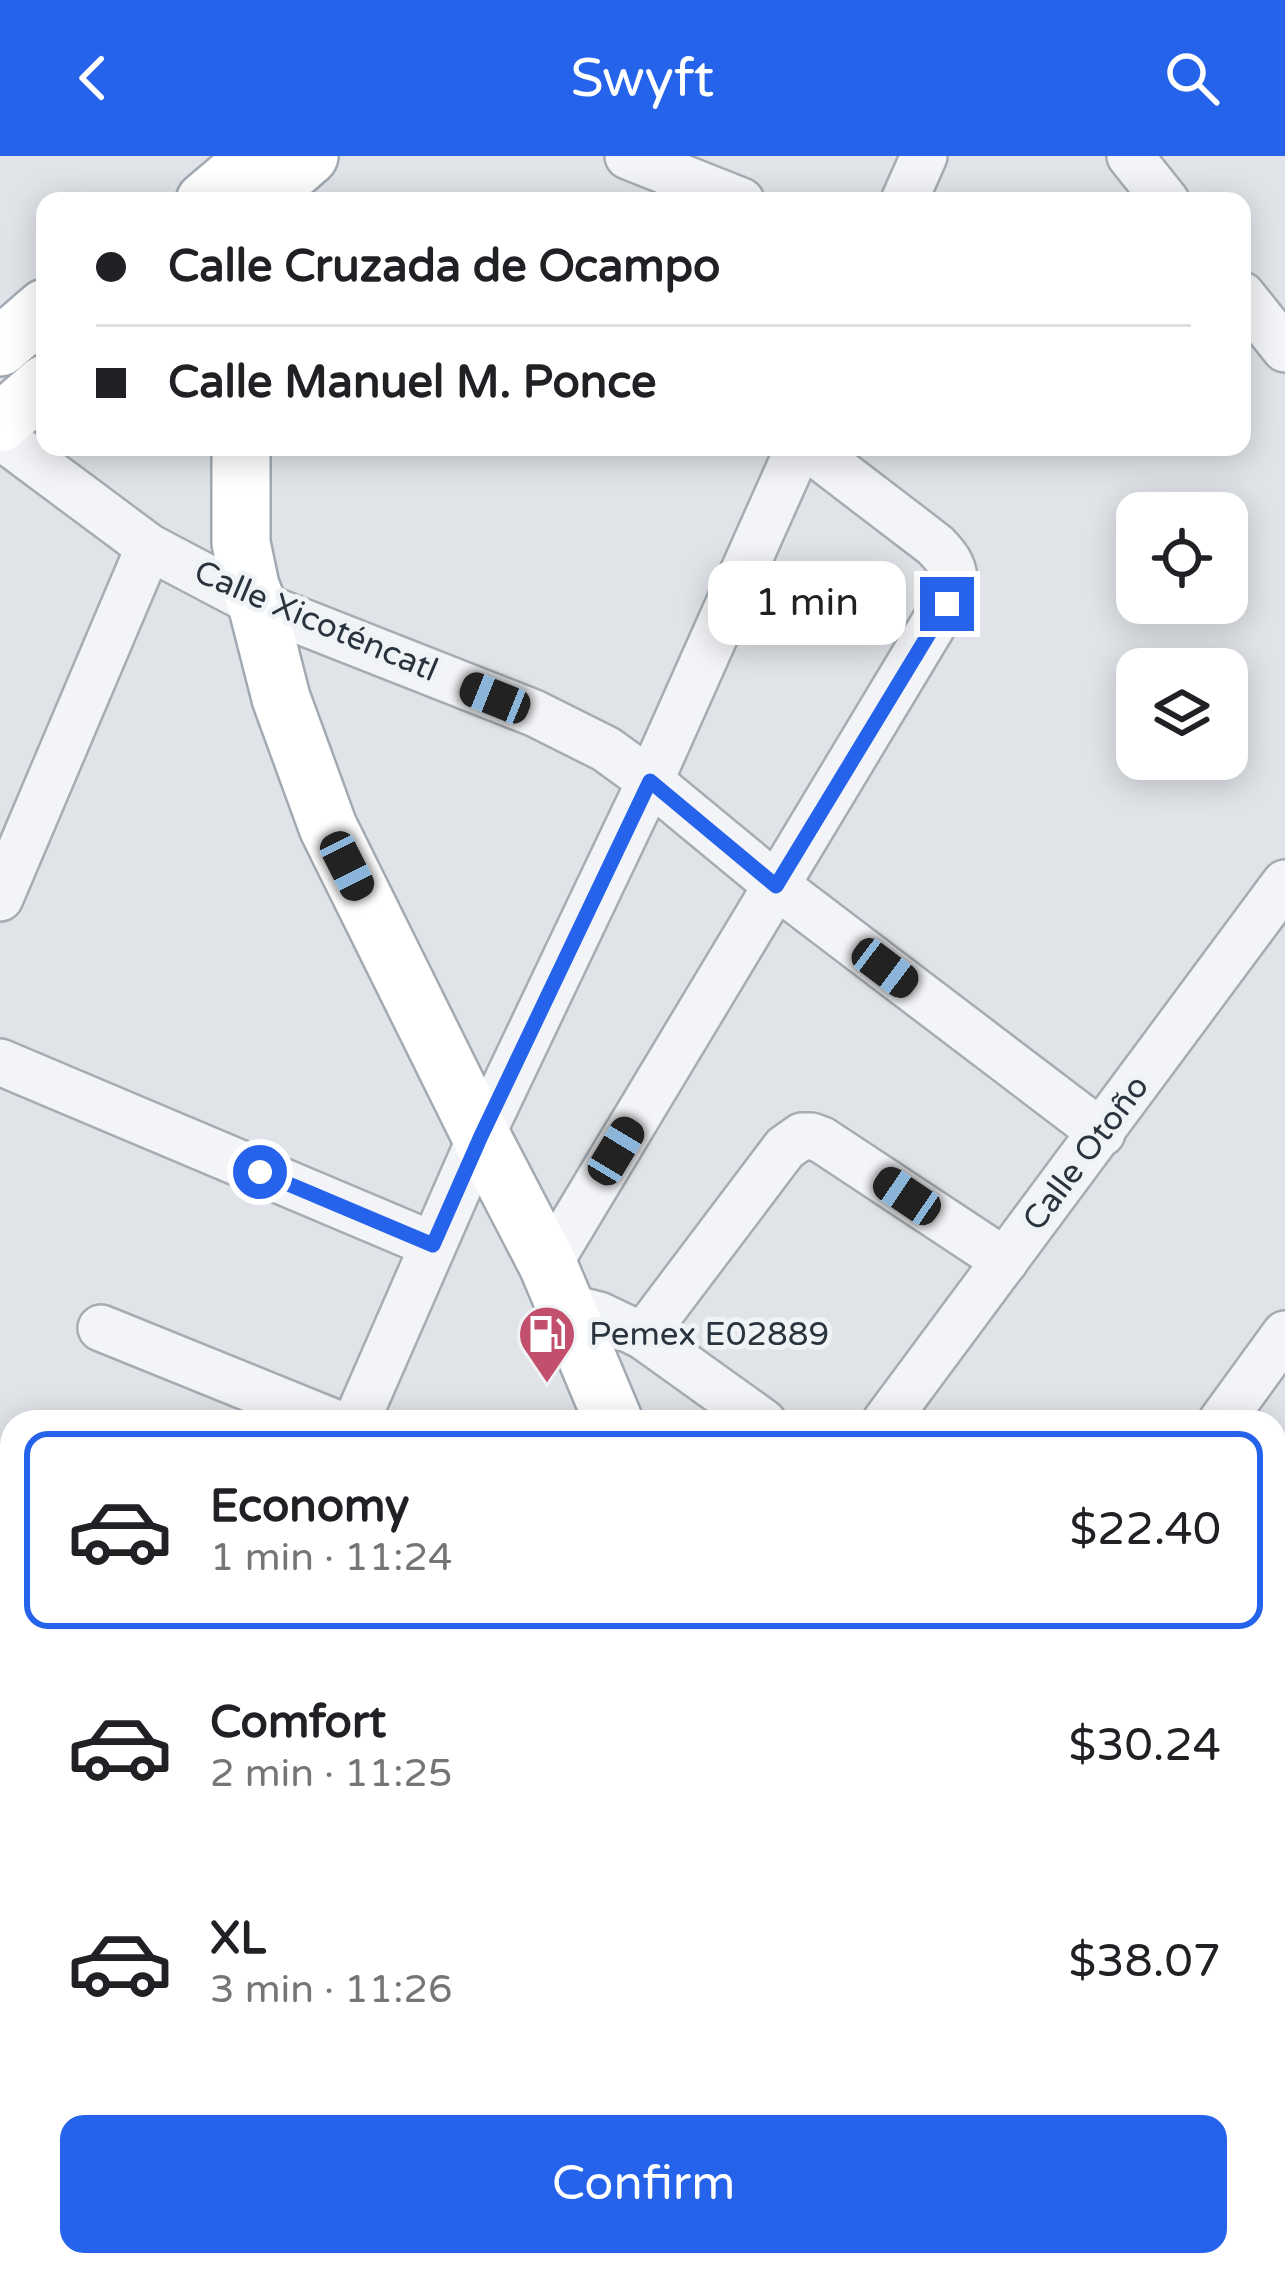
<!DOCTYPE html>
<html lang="en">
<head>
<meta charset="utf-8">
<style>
  :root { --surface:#fff; --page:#f6f6f6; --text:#202124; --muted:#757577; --line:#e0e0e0; --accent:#2563eb }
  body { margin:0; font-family:"Varela Round",sans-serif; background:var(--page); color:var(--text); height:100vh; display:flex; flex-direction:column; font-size:45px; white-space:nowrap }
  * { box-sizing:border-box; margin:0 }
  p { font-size:39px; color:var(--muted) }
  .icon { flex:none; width:66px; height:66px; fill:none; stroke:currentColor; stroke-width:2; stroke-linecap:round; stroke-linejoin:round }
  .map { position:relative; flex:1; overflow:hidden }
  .side { position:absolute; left:0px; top:1254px; width:1287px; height:867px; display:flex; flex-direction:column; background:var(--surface); border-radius:36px 36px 0 0; box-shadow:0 6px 30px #0003 }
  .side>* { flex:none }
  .top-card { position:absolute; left:36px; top:36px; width:1215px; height:264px; border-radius:24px; box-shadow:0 6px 30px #0003; display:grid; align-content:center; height:264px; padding:0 60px; background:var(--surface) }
  .controls { position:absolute; left:1116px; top:336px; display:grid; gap:24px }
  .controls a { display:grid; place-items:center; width:132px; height:132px; border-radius:24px; background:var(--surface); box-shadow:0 6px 30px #0003; font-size:60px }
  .end { position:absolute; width:54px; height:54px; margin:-27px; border:15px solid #2563eb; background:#fff; box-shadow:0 0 0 6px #fff }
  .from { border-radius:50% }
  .bubble { position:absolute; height:84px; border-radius:24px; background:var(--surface); box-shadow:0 6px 30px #0003; font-size:39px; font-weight:600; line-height:84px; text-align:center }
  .car { position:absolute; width:36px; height:72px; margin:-36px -18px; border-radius:15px; box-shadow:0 0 9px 3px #0007; background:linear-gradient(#222 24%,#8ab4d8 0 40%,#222 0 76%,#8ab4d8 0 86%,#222 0) }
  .top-card b { display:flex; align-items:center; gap:42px; height:114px; font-size:45px }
  .top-card b+b { border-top:3px solid var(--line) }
  .top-card i { width:30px; height:30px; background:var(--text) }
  ul { padding:21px 0 0; list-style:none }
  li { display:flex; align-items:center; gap:36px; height:198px; margin:0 24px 18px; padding:0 36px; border:6px solid transparent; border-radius:24px }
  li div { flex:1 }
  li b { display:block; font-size:45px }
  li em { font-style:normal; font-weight:600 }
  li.on { border-color:var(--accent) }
  li>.icon { width:108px; height:108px; stroke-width:1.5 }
  .primary-button { display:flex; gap:24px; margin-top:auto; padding:24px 60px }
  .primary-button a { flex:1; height:138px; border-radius:24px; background:var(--accent); color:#fff; font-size:48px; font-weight:600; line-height:138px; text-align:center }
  header { display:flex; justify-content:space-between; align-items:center; height:156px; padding:0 60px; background:var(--accent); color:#fff; font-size:54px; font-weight:600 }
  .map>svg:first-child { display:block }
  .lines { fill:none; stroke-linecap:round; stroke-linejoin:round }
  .minor-casing { stroke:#a6acb2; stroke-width:50 }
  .major-casing { stroke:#a1aab3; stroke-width:62 }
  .minor { stroke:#f3f4f7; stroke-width:45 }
  .major { stroke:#fff; stroke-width:57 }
  .route { stroke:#2563eb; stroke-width:15 }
  .labels { text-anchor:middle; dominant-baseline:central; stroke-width:10; stroke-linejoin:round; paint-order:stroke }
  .street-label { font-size:33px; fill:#2a343e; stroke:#f0f3f6 }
  .poi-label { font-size:33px; fill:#2a343e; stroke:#f0f3f6; text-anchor:start }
</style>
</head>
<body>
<header><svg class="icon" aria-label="back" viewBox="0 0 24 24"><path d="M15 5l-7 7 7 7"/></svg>Swyft<svg class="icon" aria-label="search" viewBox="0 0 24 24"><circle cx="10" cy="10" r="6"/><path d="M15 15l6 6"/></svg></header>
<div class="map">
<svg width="1285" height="2120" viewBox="0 0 1285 2120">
  <rect width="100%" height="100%" fill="#e0e4e8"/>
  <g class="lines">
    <g class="minor-casing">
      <g id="minor">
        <path d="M628,0L741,45"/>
        <path d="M1130,0L1166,45"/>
        <path d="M904,45L924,0"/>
        <path d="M1242,139L1285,193"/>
        <path d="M0,280L149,391L257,448L534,557L606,593L650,625L777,730L1102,977"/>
        <path d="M0,742L149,391"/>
        <path d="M0,906L433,1089"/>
        <path d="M548,1109L954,434C956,413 949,403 935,389L807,291"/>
        <path d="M567,1151L599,1159L643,1180L763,1266"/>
        <path d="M101,1172L333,1266"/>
        <path d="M643,1180L785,992L802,980H811L822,984L1005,1105"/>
        <path d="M356,1266L481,980L650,625L799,291"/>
        <path d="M885,1266L1285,727"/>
        <path d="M1221,1266L1285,1178"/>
        <path d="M0,1599L12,1605"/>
        <path d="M1275,1625L1285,1632"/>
        <path d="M0,1796L12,1803"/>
        <path d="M1275,1944L1285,1951"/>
        <path d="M0,2053L12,2025"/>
        <path d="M230,2109L255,2120"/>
        <path d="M558,2109L578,2120"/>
      </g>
    </g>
    <g class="major-casing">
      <g id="major">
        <path d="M205,45L258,0"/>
        <path d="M257,45L309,0"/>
        <path d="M0,191L45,152"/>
        <path d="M0,267L45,228"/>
        <path d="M241,291V387L250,430L257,448L281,542L328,671L481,980L548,1109L614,1266"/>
        <path d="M783,2120L785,2109"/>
      </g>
    </g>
    <use href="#minor" class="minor"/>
    <use href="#major" class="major"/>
  </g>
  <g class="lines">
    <path class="route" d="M260,1016L433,1089L481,980L650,625L776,730L947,448"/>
  </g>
  <defs>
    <g id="fuel-pin" transform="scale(3)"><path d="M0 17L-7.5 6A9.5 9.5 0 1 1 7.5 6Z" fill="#c2506d" stroke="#f0f3f6"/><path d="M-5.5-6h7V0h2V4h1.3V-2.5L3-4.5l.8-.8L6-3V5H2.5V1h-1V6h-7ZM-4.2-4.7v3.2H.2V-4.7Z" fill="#fff"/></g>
  </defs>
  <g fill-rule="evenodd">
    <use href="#fuel-pin" x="547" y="1178"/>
  </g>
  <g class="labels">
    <g class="street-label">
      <text transform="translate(316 465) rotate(23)">Calle Xicoténcatl</text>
      <text transform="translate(1086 997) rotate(-53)">Calle Otoño</text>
    </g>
    <g class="poi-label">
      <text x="589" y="1178">Pemex E02889</text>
    </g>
  </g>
</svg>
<div class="controls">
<a><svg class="icon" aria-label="locate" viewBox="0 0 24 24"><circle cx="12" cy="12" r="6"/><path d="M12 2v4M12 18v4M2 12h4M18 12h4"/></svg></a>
<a><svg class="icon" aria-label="layers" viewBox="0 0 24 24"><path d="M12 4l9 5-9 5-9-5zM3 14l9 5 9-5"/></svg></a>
</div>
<i class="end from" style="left:260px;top:1016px"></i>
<i class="end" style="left:947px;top:448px"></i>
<div class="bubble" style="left:708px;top:405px;width:198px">1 min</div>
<i class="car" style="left:495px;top:542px;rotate:292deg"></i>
<i class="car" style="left:347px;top:710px;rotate:153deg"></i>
<i class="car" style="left:885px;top:812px;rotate:127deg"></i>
<i class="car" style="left:616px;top:995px;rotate:31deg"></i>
<i class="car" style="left:907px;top:1040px;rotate:304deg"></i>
<div class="top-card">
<b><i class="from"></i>Calle Cruzada de Ocampo</b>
<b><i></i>Calle Manuel M. Ponce</b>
</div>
<section class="side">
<ul>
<li class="on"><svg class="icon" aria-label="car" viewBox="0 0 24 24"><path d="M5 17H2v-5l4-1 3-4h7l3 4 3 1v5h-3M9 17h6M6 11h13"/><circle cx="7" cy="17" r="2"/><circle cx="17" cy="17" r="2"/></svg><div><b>Economy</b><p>1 min · 11:24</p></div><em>$22.40</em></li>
<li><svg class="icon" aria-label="car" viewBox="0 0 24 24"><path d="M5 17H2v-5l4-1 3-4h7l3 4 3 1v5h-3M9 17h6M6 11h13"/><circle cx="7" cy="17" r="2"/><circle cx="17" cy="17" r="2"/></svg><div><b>Comfort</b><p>2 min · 11:25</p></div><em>$30.24</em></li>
<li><svg class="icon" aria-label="car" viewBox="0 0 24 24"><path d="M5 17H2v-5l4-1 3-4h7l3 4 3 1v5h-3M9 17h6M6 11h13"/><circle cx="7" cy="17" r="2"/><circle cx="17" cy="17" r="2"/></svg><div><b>XL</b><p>3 min · 11:26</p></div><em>$38.07</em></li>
</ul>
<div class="primary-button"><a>Confirm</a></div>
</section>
</div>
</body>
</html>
